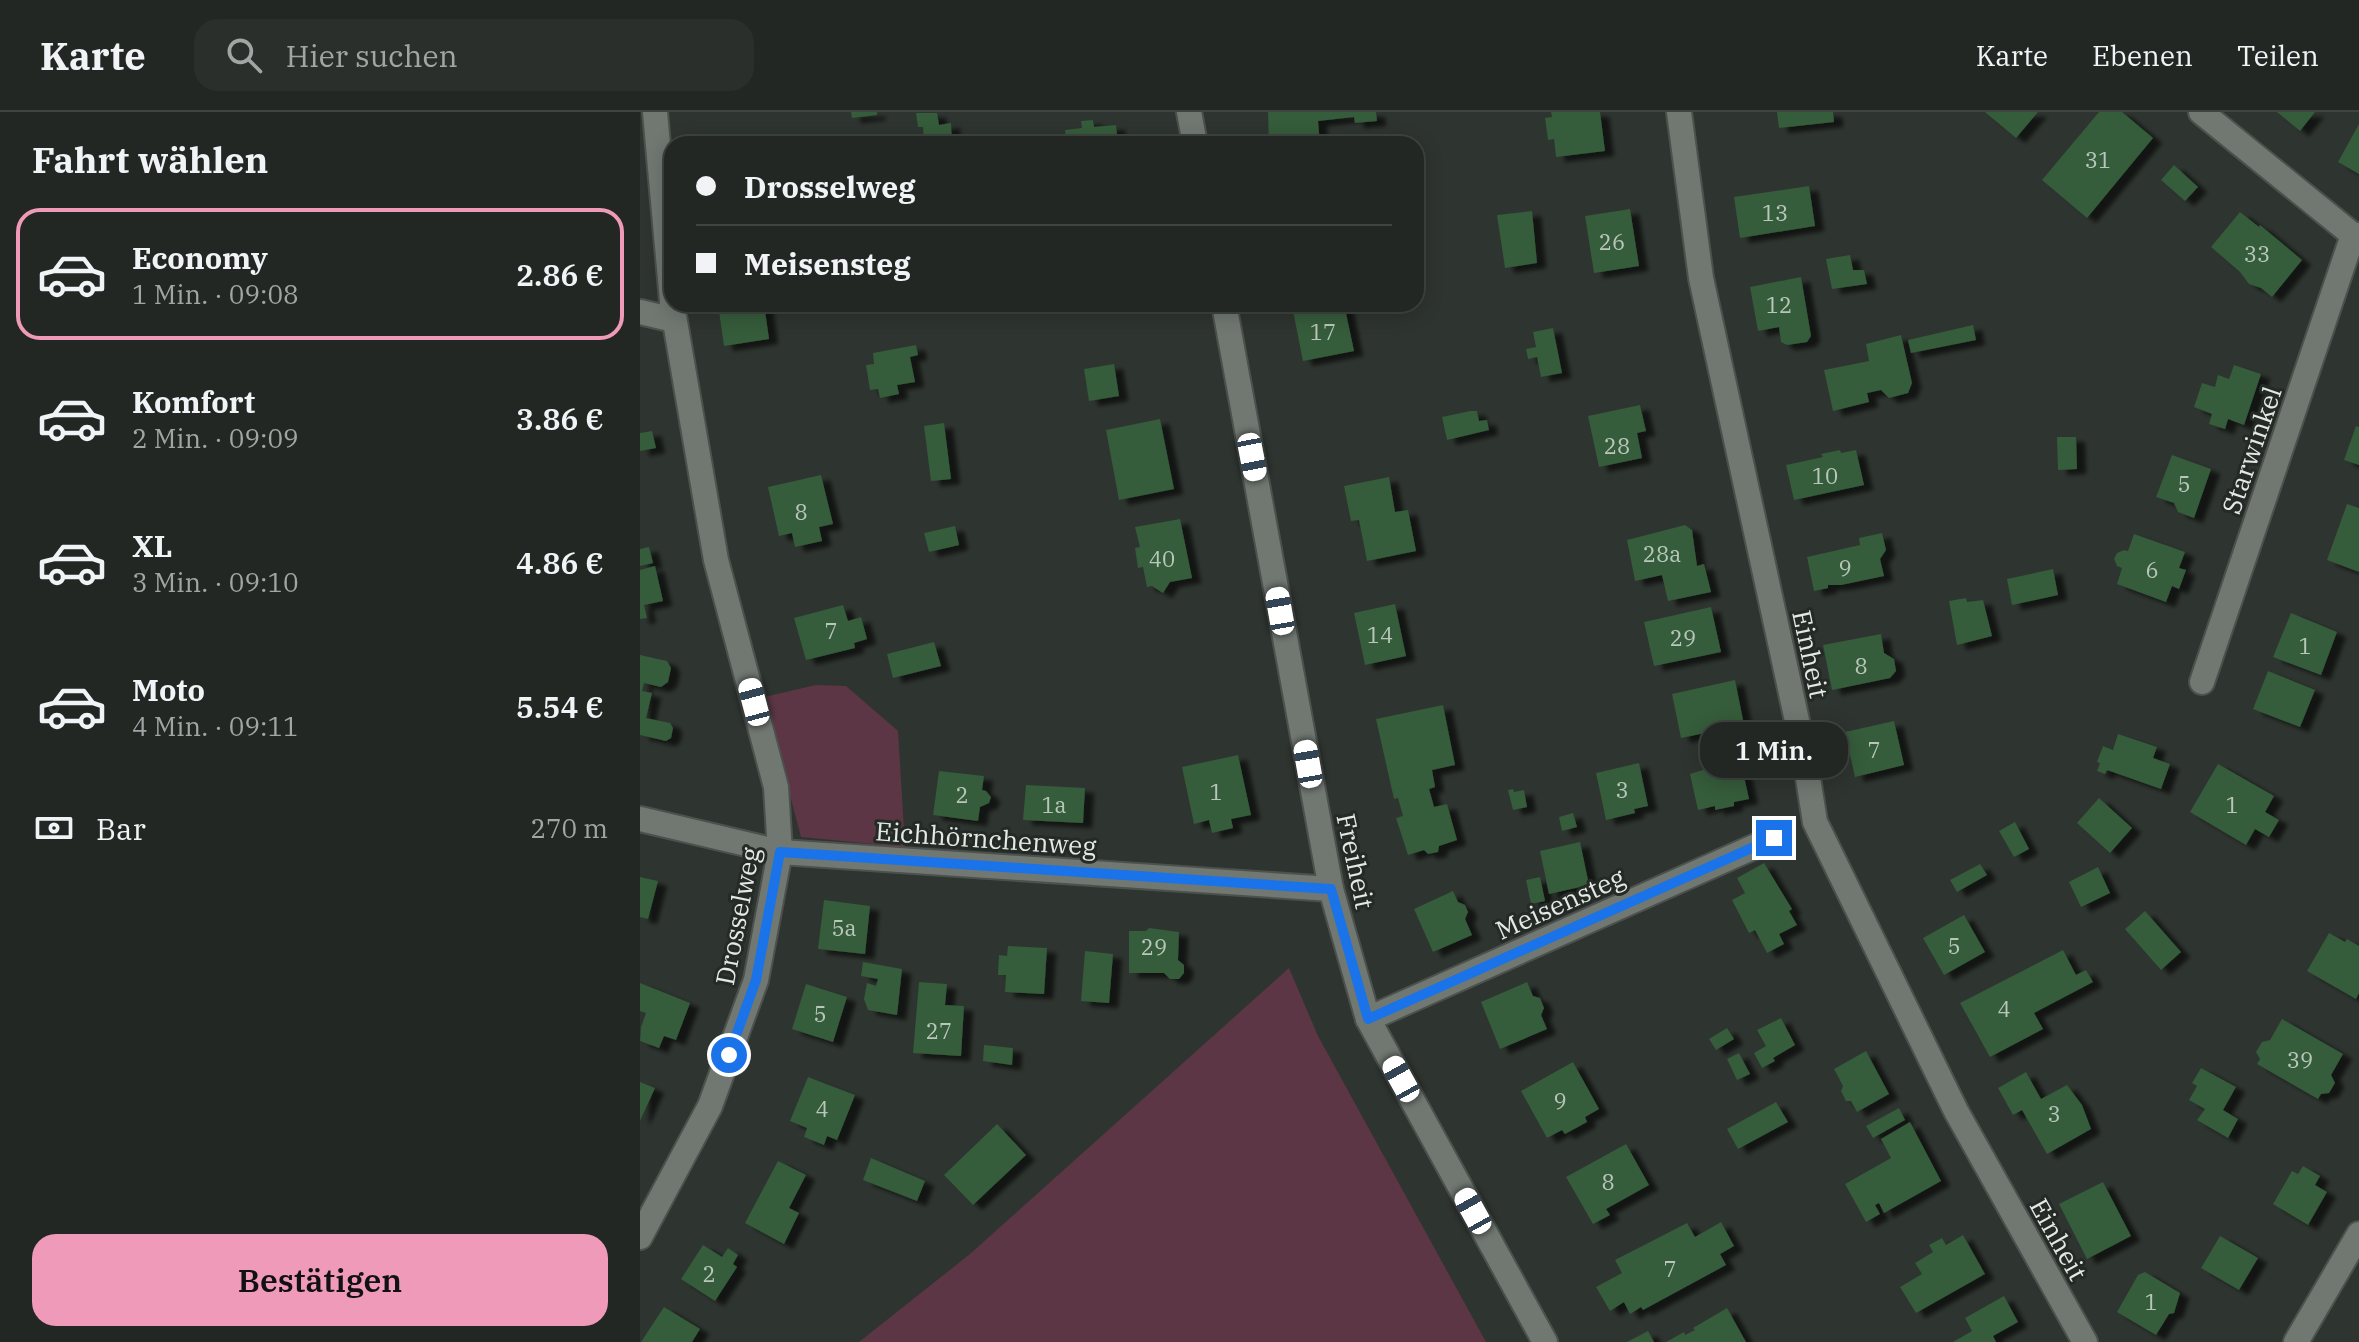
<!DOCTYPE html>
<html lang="de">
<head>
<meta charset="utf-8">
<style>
  :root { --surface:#222723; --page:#2a2f2b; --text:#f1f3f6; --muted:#a2a5a6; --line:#3f4441; --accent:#ef9ab8 }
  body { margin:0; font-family:"IBM Plex Serif",serif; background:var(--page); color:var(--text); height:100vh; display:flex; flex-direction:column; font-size:30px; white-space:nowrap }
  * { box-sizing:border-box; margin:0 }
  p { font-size:26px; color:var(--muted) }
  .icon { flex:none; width:44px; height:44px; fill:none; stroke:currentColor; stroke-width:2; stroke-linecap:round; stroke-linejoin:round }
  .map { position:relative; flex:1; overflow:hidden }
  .drawer { display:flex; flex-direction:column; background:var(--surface); width:640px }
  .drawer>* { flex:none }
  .banner { position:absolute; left:24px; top:24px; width:760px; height:176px; border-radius:24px; box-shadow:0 4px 20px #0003,0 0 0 2px var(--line); display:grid; align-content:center; height:176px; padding:0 32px; background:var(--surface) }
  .end { position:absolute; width:36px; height:36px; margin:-18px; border:10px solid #1a73e8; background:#fff; box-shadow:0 0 0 4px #fff }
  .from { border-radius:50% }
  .bubble { position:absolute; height:56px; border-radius:24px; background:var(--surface); box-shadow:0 4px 20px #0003,0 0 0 2px var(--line); font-size:26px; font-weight:600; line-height:56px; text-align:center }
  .car { position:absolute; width:24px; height:48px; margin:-24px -12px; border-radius:10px; box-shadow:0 0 6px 2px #0007; background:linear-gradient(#fff 24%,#345 0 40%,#fff 0 76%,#345 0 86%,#fff 0) }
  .banner b { display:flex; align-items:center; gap:28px; height:76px; font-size:30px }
  .banner b+b { border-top:2px solid var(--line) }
  .banner i { width:20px; height:20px; background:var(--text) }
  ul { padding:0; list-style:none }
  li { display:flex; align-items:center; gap:24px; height:132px; margin:0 16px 12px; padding:0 16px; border:4px solid transparent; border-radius:24px }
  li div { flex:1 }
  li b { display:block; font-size:30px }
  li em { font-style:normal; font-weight:600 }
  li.on { border-color:var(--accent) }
  li>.icon { width:72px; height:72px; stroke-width:1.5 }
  h2 { padding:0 32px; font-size:36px; line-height:96px }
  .pay { display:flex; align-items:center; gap:20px; height:88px; padding:0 32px; font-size:30px }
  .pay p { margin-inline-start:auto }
  .primary-button { display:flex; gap:16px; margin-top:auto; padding:16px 32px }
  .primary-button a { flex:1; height:92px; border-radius:24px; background:var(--accent); color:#111; font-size:32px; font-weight:600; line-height:92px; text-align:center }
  header { display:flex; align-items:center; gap:48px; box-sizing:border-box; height:112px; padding:0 40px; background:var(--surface); border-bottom:2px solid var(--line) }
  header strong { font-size:38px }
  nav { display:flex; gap:44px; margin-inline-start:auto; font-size:28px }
  .search { width:560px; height:72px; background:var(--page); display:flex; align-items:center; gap:20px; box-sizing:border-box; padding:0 28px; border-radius:24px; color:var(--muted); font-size:30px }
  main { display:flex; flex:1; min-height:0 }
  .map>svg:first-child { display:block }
  .green { fill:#5c3644 }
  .building { fill:#355b3a; filter:url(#shadow) }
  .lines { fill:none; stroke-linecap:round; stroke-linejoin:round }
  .street-casing { stroke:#4c514d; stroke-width:28 }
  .street { stroke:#717872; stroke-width:24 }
  .route { stroke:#1a73e8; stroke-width:10 }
  .labels { text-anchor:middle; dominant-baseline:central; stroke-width:6; stroke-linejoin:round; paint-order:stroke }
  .number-label { font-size:22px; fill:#b9c6ba }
  .street-label { font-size:26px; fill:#e5e9e5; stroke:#242a25 }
</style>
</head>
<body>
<header>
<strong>Karte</strong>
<div class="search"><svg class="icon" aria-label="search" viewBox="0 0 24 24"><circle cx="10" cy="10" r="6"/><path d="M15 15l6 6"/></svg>Hier suchen</div>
<nav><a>Karte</a><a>Ebenen</a><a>Teilen</a></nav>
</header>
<main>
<section class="drawer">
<h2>Fahrt wählen</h2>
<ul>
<li class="on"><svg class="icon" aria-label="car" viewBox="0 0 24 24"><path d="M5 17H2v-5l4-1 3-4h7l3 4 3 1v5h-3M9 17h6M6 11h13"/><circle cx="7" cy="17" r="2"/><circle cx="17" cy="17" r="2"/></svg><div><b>Economy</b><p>1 Min. · 09:08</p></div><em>2.86 €</em></li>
<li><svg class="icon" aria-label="car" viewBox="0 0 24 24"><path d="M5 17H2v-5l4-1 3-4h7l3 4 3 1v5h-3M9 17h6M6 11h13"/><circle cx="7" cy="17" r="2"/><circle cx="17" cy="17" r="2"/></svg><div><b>Komfort</b><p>2 Min. · 09:09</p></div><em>3.86 €</em></li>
<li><svg class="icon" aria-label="car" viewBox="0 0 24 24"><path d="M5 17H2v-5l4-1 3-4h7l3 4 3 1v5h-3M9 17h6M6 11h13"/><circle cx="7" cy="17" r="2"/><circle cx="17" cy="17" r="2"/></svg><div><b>XL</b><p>3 Min. · 09:10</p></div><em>4.86 €</em></li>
<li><svg class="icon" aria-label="car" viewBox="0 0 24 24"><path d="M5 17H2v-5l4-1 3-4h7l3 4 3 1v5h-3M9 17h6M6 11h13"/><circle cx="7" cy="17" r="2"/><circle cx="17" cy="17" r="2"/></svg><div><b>Moto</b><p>4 Min. · 09:11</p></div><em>5.54 €</em></li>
</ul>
<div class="pay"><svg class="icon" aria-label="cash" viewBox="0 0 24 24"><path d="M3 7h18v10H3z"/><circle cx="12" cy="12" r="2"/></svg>Bar<p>270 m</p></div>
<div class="primary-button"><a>Bestätigen</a></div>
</section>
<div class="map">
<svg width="1719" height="1230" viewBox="0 0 1719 1230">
  <defs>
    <filter id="shadow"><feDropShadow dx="9" dy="5" stdDeviation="2" flood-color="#0009"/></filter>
  </defs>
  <rect width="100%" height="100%" fill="#2e342f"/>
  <g class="green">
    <path d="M176,573L206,574L258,619L265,735L161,725L124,585Z"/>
    <path d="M649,856L678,924L846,1230H219L330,1142Z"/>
  </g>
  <g class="building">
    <path d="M211,0H237V3L212,6Z"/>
    <path d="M628,0H736L737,9L715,11L714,5L678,9L680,32H629Z"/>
    <path d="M911,0H960L965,39L916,45L914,27L908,28L905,6L912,5Z"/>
    <path d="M1137,0H1193L1194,10L1139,16Z"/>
    <path d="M1345,0H1398L1376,26Z"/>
    <path d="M1459,0H1482L1513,26L1447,106L1402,68Z"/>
    <path d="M1637,0H1675L1660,19Z"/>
    <path d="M276,1H297L299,13L311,11L312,32H292L291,28L284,29L283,15H278Z"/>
    <path d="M453,8L454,15L476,13L478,32H427L425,18L442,16L441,9Z"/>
    <path d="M1719,12V62L1698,50Z"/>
    <path d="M1534,53L1558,75L1545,89L1521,68Z"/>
    <path d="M1169,74L1175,114L1100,126L1094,85Z"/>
    <path d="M990,97L999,154L954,161L945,104Z"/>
    <path d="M892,99L897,151L865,156L857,103Z"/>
    <path d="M1600,100L1619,115L1620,113L1662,148L1632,185L1621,176L1609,172L1600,160L1571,135Z"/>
    <path d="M1210,143L1213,158H1224L1227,172L1192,177L1186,147Z"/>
    <path d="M1161,165L1171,224L1167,230L1147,233L1141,230L1139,215L1118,219L1110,175Z"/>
    <path d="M78,192H124L129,227L84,234Z"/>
    <path d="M687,192H704L714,239L663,249L653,199Z"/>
    <path d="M1333,213L1336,228L1271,241L1268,228Z"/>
    <path d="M913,216L922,261L901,265L897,245L888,247L886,237L896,235L893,220Z"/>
    <path d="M1261,223L1272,271L1268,281L1249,286L1241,278L1227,281L1229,290L1193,299L1184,258L1229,249L1226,232Z"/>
    <path d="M276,233L278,243L270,245L275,270L257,273L259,282L240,286L238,277L230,278L226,253L234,252L233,241Z"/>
    <path d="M474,252L479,284L449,289L444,257Z"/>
    <path d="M1594,253L1621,262L1604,313L1588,307L1585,317L1569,312L1572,302L1554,295L1562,271L1575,275L1578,263L1589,267Z"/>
    <path d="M1000,293L1006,319L997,321L1002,346L959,355L948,304Z"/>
    <path d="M830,299H837L839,309L847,308L849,318L807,328L802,305Z"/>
    <path d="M520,307L534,377L479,388L466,318Z"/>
    <path d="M304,311L311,367L291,369L284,314Z"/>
    <path d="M1716,314L1719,315V353L1704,348Z"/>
    <path d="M12,319L16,336L0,339V321Z"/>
    <path d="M1417,325H1436L1437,357L1418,358Z"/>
    <path d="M1200,338L1201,341L1216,338L1224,373L1154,388L1146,353L1183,345L1181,342Z"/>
    <path d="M1532,343L1571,357L1554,406L1538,400L1534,391L1516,385Z"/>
    <path d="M181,363L193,412L179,415L182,429L155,435L152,421L139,424L128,375Z"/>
    <path d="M749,365L755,400L768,398L776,439L727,449L719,408L711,409L704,374Z"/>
    <path d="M1707,392L1719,396V460L1687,448Z"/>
    <path d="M540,407L552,466L530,470L523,481L512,474L507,475L503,455L498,456L495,436L500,435L495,415Z"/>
    <path d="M1045,413L1052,418L1057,454L1064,452L1071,480L1028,489L1022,463L995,469L987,428Z"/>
    <path d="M315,414L319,433L289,440L284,421Z"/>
    <path d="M1242,421L1246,438L1240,447L1244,464L1201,473H1188V476L1174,479L1167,445L1220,433L1219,426Z"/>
    <path d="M1494,422L1545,440L1539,456L1546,458L1539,477L1532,474L1526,490L1477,472L1482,456L1477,454L1474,447L1477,441L1484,438L1488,439Z"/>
    <path d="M9,435L13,451L0,454V437Z"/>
    <path d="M15,454L23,489L4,493L7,506L0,507V458Z"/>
    <path d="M1413,457L1418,483L1372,493L1367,467Z"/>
    <path d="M1326,486L1327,490L1343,488L1352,524L1317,533L1309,489Z"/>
    <path d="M755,492L766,544L725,553L714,501Z"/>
    <path d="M203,493L208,509L221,505L227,527L214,531L215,536L166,548L154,506Z"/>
    <path d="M1071,495L1081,540L1014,554L1004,510Z"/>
    <path d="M1651,501L1697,520L1681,563L1633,545Z"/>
    <path d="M1241,522L1244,541L1254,547L1256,559L1250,566L1192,578L1183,533Z"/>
    <path d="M294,530L301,554L253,566L247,542Z"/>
    <path d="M0,543L27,549L31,556L28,570L21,575L4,571L2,579L12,581L6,606L30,611L33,616L31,626L26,629L0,623Z"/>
    <path d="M1628,559L1675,578L1660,615L1613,597Z"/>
    <path d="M1095,568L1104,613L1041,626L1032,582Z"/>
    <path d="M803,593L815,653L792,658L795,675L789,677L794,695L807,692L817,728L799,734L798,740L788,742L784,738L768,743L756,706L763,704L758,686L754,687L736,607Z"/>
    <path d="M1254,609L1264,653L1215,665L1205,620Z"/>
    <path d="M1478,622L1517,635L1513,646L1530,652L1521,677L1467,658L1465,662L1457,659L1460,651L1457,650L1463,634L1473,638Z"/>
    <path d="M598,643L611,703L591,707L593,716L572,721L569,708L554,712L542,655Z"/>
    <path d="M1091,649L1092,653L1101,651L1109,687L1094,690V694L1075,698V694L1058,698L1050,662Z"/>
    <path d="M999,651L1008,694L994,697L995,701L966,708L956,661Z"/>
    <path d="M1578,652L1634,684L1625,700L1639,708L1629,725L1615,717L1606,733L1550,700Z"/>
    <path d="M299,659L344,664L342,678L346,679L351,685L349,691L340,695L338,709L293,703Z"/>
    <path d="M386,673L445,676L443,711L383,708Z"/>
    <path d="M873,677L874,680L884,678L887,695L873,698L868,678Z"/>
    <path d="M1459,686L1492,716L1470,741L1437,711Z"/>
    <path d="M933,701L937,715L922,719L919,705Z"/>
    <path d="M1375,710L1389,737L1374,745L1359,719Z"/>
    <path d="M940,730L949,773L909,782L900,739Z"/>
    <path d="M1124,751L1152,797L1149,799L1157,813L1139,822L1144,832L1127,841L1115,818L1109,821L1092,788L1105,781L1097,766Z"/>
    <path d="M1340,752L1347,763L1317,780L1310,768Z"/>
    <path d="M1458,755L1470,781L1441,795L1429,770Z"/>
    <path d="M0,765L18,769L8,807L0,805Z"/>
    <path d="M900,765L905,789L891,792L886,768Z"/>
    <path d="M813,779L818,790L825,793L828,800L825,807L832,823L793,840L774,797Z"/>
    <path d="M184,788L230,794L225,842L178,837Z"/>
    <path d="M1505,799L1541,840L1521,858L1485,817Z"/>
    <path d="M1324,803L1345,840L1304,863L1283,826Z"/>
    <path d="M509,816L539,820L538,848L544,853V861L539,867H530L524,861H489V819H506Z"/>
    <path d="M1689,821L1705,830L1707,827L1719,834V881L1716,887L1667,859Z"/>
    <path d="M368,834L407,836L404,882L365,880L366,863H358L359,843L367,844Z"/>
    <path d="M1423,838L1436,863L1446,858L1453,870L1394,901L1403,917L1350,945L1320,891Z"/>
    <path d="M445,839L473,842L469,891L441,889Z"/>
    <path d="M223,850L262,857L257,903L228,898L224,887L227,871L236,874L238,867L221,864Z"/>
    <path d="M279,870L307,872L305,893L324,894L321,944L273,941Z"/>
    <path d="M887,870L893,884L900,886L904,896L901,903L907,917L860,937L841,890Z"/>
    <path d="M0,871L50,891L36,928L24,924L19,936L0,929L1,915L6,901L0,899Z"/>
    <path d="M166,872L207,885L193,930L152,917Z"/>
    <path d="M1141,906L1155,933L1133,946L1135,949L1122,956L1114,941L1126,934L1117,918Z"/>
    <path d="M1642,907L1703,942L1691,963L1695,971L1689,981L1681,982L1678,987L1617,952L1620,947L1616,940L1622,930L1630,928Z"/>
    <path d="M1087,916L1094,927L1076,938L1069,927Z"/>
    <path d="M344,933L373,936L372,953L343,949Z"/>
    <path d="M1226,939L1249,982L1217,1000L1211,989H1206L1201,979L1203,974L1194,957Z"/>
    <path d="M1099,941L1110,962L1097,968L1087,947Z"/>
    <path d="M933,950L959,997L945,1005L947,1010L925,1022L922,1018L907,1026L881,979Z"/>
    <path d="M1561,956L1596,975L1583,998L1598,1007L1588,1026L1557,1008L1565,997L1549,988L1557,974L1552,971Z"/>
    <path d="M1386,960L1401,987L1427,973L1442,993L1451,1017L1407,1042L1382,998L1373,1003L1358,976Z"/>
    <path d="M168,965L215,983L197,1028L187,1024L184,1033L164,1025L167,1016L150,1009Z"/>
    <path d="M0,970L15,976L0,1009Z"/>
    <path d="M1136,990L1148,1010L1098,1037L1087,1017Z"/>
    <path d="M1259,996L1265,1008L1233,1026L1226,1014Z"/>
    <path d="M1270,1010L1301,1069L1244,1101L1239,1091L1235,1093L1240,1102L1226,1110L1205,1072L1251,1046L1241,1027Z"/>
    <path d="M357,1012L386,1043L333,1093L304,1063Z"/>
    <path d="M986,1032L1009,1073L966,1097L970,1103L953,1112L926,1065Z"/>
    <path d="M231,1046L285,1069L277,1089L223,1068Z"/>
    <path d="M138,1049L166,1063L149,1096L159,1101L144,1132L105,1111Z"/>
    <path d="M1663,1054L1680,1064L1675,1073L1687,1080L1668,1113L1633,1092L1652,1059L1658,1062Z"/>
    <path d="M1463,1070L1491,1124L1447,1147L1419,1092Z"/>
    <path d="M1081,1110L1094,1134L1080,1142L1086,1153L1003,1198L1001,1195L990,1202L984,1190L970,1199L956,1175L982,1161L975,1148L1047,1111L1055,1125Z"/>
    <path d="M1323,1123L1345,1162L1276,1201L1260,1175L1282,1162L1275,1151L1293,1140L1289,1133L1302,1126L1306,1133Z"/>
    <path d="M1580,1124L1618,1146L1599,1178L1561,1156Z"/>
    <path d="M63,1133L82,1145L88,1136L98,1143L93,1152L97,1155L75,1189L41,1167Z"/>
    <path d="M1505,1160L1540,1181L1534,1201L1529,1202L1516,1223L1477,1200L1498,1163Z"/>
    <path d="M1364,1184L1378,1210L1353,1224L1356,1230H1313L1332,1219L1325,1206Z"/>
    <path d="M24,1195L60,1217L52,1230H1Z"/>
    <path d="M1087,1196L1106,1230H1026L1044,1220L1045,1223L1055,1218L1053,1216Z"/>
    <path d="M1008,1219L1014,1230H987Z"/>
  </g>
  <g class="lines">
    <g class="street-casing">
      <g id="street">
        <path d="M15,0L32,189"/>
        <path d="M549,0L555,32"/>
        <path d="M1039,0L1061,166L1164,641L1175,710L1316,999L1445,1230"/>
        <path d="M1561,0L1713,123H1719"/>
        <path d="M584,192L691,777L728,907L905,1230"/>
        <path d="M0,200L34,208"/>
        <path d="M1562,570L1713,123"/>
        <path d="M0,707L140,740L691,777"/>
        <path d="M728,907L1134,726"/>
        <path d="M0,1125L70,994L116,868L140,740L136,675L76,448L32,192"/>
        <path d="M1656,1230L1719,1122"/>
      </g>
    </g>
    <use href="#street" class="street"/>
  </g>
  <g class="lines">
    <path class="route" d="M89,943L116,868L140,740L691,777L728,907L1134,726"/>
  </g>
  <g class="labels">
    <g class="number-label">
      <text x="1458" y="47">31</text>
      <text x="1135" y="100">13</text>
      <text x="972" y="129">26</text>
      <text x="1617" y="141">33</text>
      <text x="1139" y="192">12</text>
      <text x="683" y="219">17</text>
      <text x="977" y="333">28</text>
      <text x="1185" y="363">10</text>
      <text x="1544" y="371">5</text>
      <text x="161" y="399">8</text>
      <text x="1022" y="441">28a</text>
      <text x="522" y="446">40</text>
      <text x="1205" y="455">9</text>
      <text x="1512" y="457">6</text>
      <text x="191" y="518">7</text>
      <text x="740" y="522">14</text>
      <text x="1043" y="525">29</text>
      <text x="1665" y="533">1</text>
      <text x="1221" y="553">8</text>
      <text x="1234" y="637">7</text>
      <text x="982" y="677">3</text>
      <text x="576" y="679">1</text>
      <text x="322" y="682">2</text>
      <text x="414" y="692">1a</text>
      <text x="1592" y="692">1</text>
      <text x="204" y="815">5a</text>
      <text x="1314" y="833">5</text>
      <text x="514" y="834">29</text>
      <text x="1364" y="896">4</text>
      <text x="180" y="901">5</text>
      <text x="299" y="918">27</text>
      <text x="1660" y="947">39</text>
      <text x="920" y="988">9</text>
      <text x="182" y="996">4</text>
      <text x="1414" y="1001">3</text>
      <text x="968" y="1069">8</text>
      <text x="1030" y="1156">7</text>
      <text x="69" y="1161">2</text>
      <text x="1511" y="1189">1</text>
    </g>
    <g class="street-label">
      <text transform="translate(1611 338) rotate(-71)">Starwinkel</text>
      <text transform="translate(1171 542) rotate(78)">Einheit</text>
      <text transform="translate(346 726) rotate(4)">Eichhörnchenweg</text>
      <text transform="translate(716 749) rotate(78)">Freiheit</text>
      <text transform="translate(920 791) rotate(-24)">Meisensteg</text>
      <text transform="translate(97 804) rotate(-79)">Drosselweg</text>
      <text transform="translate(1419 1127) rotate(61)">Einheit</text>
    </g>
  </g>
</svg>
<i class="end from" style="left:89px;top:943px"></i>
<i class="end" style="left:1134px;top:726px"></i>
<div class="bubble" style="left:1060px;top:610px;width:148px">1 Min.</div>
<i class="car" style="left:612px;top:345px;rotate:169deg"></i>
<i class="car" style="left:640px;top:499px;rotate:350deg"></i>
<i class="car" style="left:114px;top:590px;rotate:345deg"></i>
<i class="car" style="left:668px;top:652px;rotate:350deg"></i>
<i class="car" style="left:761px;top:967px;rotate:331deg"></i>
<i class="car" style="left:833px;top:1099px;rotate:331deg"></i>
<div class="banner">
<b><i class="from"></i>Drosselweg</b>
<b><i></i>Meisensteg</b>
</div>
</div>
</main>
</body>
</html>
